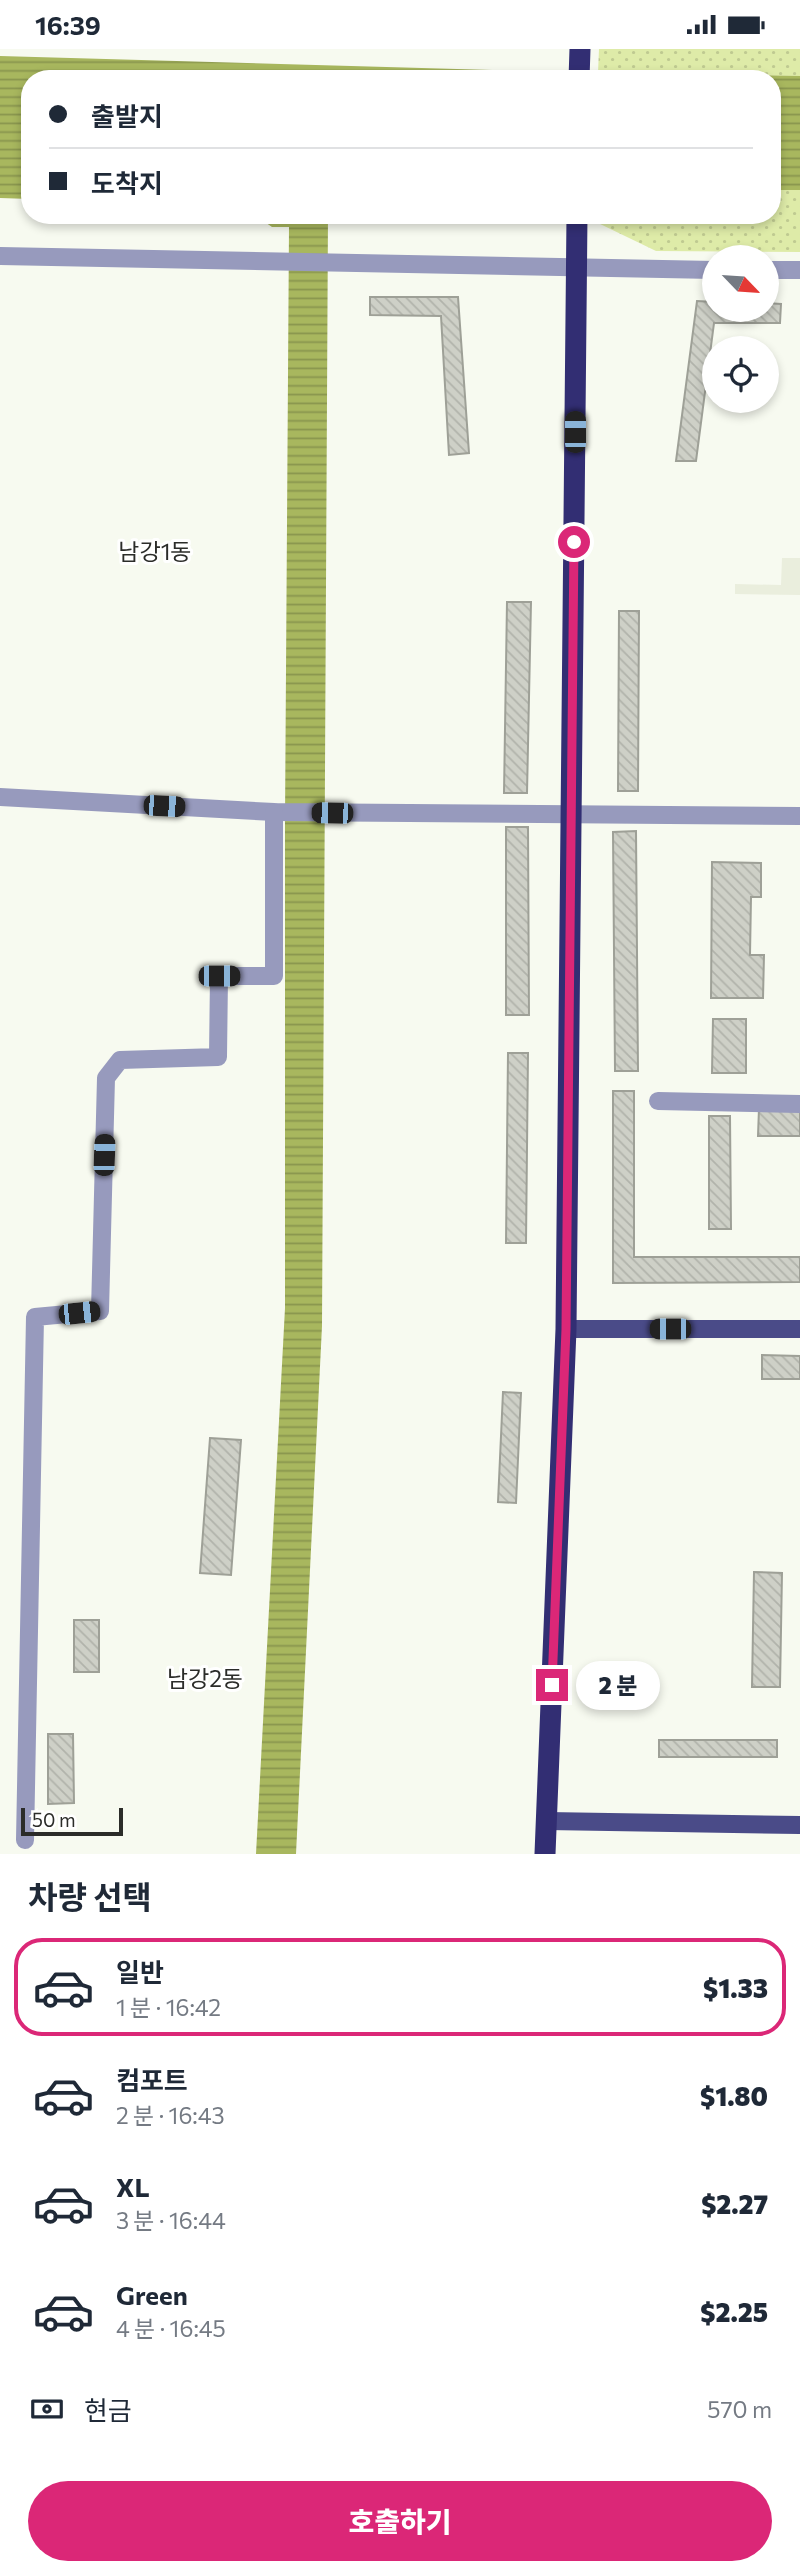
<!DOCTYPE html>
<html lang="ko">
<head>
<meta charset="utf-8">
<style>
  :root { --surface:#fff; --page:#f6f6f7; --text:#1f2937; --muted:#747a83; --line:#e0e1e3; --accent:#db2777 }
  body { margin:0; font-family:Commissioner,"Noto Sans KR",sans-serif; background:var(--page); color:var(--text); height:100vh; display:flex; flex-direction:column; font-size:26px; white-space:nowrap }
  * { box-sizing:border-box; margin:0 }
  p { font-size:23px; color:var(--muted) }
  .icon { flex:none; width:38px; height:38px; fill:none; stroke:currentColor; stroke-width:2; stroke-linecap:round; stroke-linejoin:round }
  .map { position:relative; height:1805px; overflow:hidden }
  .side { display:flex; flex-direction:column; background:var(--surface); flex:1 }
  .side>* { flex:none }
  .top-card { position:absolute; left:21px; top:21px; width:760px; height:154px; border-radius:28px; box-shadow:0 4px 10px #0003; display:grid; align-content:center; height:154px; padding:0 28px; background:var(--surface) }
  .needle { width:46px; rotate:115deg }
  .fabs { position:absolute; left:702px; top:196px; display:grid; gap:14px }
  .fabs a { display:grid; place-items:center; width:77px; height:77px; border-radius:50%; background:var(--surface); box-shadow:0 4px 10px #0003; font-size:35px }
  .scale { position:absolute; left:21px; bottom:18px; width:102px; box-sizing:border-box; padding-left:7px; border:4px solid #2b2c29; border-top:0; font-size:19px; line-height:24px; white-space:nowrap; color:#2b2c29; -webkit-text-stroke:5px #fff; paint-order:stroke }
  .end { position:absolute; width:32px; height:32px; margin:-16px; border:9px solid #db2777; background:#fff; box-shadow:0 0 0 4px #fff }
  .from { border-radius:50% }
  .bubble { position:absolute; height:49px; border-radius:24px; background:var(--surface); box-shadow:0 4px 10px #0003; font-size:23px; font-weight:800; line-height:49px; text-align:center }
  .car { position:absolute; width:21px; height:42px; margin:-21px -10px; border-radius:9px; box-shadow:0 0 5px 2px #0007; background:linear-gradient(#222 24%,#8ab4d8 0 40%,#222 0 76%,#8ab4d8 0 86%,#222 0) }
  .top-card b { display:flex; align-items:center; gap:24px; height:66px; font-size:26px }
  .top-card b+b { border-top:2px solid var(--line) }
  .top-card i { width:18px; height:18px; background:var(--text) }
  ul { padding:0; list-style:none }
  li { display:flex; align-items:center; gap:21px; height:98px; margin:0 14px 10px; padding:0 14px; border:4px solid transparent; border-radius:28px }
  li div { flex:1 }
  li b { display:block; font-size:26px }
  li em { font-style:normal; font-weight:800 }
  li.selected { border-color:var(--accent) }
  li>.icon { width:63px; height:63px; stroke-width:1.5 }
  h2 { padding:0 28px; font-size:32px; line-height:84px }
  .pay { display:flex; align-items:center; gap:18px; height:77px; padding:0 28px; font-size:26px }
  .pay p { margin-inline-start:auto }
  .action { display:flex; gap:14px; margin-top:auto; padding:14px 28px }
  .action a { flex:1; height:80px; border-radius:42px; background:var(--accent); color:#fff; font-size:28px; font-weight:800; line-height:80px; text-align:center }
  .status { display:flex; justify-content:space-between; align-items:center; height:49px; padding:0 35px; background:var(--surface); direction:ltr }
  .status svg { height:19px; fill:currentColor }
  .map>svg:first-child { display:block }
  .built { fill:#eaeedd }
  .green { fill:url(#green-dots) }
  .water { fill:url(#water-rules) }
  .building { fill:url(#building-back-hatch); stroke:#9ea097; stroke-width:2 }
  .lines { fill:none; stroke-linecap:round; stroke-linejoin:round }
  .minor { stroke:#979abd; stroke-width:18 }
  .major { stroke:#4a4b88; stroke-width:18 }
  .highway { stroke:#322e73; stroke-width:21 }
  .route { stroke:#db2777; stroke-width:9 }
  .labels { text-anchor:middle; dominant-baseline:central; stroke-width:6; stroke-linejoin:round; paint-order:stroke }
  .quarter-label { font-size:23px; fill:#2b2c29; stroke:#fff }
</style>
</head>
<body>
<div class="status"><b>16:39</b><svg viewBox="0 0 49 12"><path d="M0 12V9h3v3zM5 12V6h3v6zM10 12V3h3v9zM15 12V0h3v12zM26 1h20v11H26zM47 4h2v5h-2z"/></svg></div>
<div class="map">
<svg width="800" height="1805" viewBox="0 0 800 1805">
  <defs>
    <pattern id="green-dots" width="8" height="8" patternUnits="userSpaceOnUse" patternTransform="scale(1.75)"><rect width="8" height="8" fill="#deeba8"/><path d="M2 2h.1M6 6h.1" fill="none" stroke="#bfca91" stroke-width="1.8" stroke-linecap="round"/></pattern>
    <pattern id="water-rules" width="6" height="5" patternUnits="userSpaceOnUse" patternTransform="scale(1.75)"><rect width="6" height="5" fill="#a8b75e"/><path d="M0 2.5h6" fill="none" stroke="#89954e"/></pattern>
    <pattern id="building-back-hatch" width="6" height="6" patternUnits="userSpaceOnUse" patternTransform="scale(1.75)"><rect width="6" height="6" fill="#ced0c7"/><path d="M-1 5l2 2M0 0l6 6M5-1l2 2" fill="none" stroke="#b1b3ab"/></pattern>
  </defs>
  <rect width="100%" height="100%" fill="#f7faf0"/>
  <path class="built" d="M782,509H800V546L735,545V535L781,536Z"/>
  <g class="green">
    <path d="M599,0H800V27L598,24Z"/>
    <path d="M772,141H800V203L656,202L598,174V166H772Z"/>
  </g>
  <g class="water">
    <path d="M0,7L567,23L800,27V141H772V30H30V150L0,149Z"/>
    <path d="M201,166H328L322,1277L296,1805H256L285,1259V771L289,178H272L259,169L206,172Z"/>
  </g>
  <g class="building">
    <path d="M370,248H458L469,404L449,406L441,267L370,266Z"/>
    <path d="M697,252L714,253V261H766V254L781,255L780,274H714L696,412H676Z"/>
    <path d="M507,553H531L527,744H504Z"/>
    <path d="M619,562H639L638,742H618Z"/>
    <path d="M506,778H528L529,966H506Z"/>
    <path d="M636,782L638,1022H615L613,783Z"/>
    <path d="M712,813L761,814V848H751L750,906H764L763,949H711Z"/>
    <path d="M713,970H746V1024H712Z"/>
    <path d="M508,1004H528L526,1194H506Z"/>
    <path d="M613,1042H634V1208H800V1233L613,1234Z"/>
    <path d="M759,1059L800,1060V1087H758Z"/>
    <path d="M709,1067H730L731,1180H709Z"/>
    <path d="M762,1306L800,1307V1330H762Z"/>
    <path d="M503,1343L521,1344L516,1454L498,1453Z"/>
    <path d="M210,1389L241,1391L231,1526L200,1524Z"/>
    <path d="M754,1523L782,1524L780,1638H752Z"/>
    <rect x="74" y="1571" width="25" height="52"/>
    <path d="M48,1685H73L74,1754L48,1755Z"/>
    <rect x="659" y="1691" width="118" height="17"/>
  </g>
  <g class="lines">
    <g class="minor">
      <path d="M0,207L714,221"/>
      <path d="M766,221H800"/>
      <path d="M0,748L274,763L800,767"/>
      <path d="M658,1052L800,1055"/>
      <path d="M25,1791L35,1268L100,1262L106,1029L120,1011L218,1008L219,927H274V763"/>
    </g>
    <g class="major">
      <path d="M566,1280H800"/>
      <path d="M547,1772L800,1776"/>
    </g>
    <g class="highway">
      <path d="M579,30L580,0"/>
      <path d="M545,1805L566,1280L577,166"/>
    </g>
  </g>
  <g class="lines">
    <path class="route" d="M552,1636L566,1280L574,493"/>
  </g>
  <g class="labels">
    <g class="quarter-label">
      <text x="155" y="502">남강1동</text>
      <text x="205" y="1629">남강2동</text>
    </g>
  </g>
</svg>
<div class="fabs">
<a><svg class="needle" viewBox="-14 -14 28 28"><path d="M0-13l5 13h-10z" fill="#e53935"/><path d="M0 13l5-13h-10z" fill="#747a83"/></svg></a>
<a><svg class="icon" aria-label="locate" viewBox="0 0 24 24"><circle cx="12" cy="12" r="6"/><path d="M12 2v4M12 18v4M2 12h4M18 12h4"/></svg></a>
</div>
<div class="scale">50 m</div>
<i class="end from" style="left:574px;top:493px"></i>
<i class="end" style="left:552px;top:1636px"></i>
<div class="bubble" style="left:576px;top:1612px;width:84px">2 분</div>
<i class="car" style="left:575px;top:383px;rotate:0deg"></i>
<i class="car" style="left:164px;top:757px;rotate:93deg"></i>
<i class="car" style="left:332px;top:764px;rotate:271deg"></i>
<i class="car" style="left:219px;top:927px;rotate:90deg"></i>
<i class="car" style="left:104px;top:1106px;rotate:2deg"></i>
<i class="car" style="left:79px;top:1264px;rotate:84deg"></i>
<i class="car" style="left:670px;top:1280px;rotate:270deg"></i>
<div class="top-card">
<b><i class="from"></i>출발지</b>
<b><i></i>도착지</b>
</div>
</div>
<section class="side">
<h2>차량 선택</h2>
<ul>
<li class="selected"><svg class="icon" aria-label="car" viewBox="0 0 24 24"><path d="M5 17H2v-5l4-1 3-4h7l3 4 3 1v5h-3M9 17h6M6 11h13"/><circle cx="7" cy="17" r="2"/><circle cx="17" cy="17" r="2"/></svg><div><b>일반</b><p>1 분 · 16:42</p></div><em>$1.33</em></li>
<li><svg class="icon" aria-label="car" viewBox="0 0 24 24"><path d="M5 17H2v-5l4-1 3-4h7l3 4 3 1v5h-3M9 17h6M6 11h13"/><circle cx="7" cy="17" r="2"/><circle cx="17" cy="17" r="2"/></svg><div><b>컴포트</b><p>2 분 · 16:43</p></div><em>$1.80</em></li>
<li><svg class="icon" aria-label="car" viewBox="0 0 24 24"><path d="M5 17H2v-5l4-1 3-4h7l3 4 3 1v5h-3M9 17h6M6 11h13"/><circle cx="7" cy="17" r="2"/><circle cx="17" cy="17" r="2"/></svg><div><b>XL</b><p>3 분 · 16:44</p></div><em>$2.27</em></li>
<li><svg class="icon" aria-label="car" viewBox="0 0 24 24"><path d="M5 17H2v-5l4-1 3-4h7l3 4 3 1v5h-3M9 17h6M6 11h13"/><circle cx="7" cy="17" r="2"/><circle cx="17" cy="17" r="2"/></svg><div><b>Green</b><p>4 분 · 16:45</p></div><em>$2.25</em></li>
</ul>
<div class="pay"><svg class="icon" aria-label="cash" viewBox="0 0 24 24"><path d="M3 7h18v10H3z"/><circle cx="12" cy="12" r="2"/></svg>현금<p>570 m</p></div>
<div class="action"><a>호출하기</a></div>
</section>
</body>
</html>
